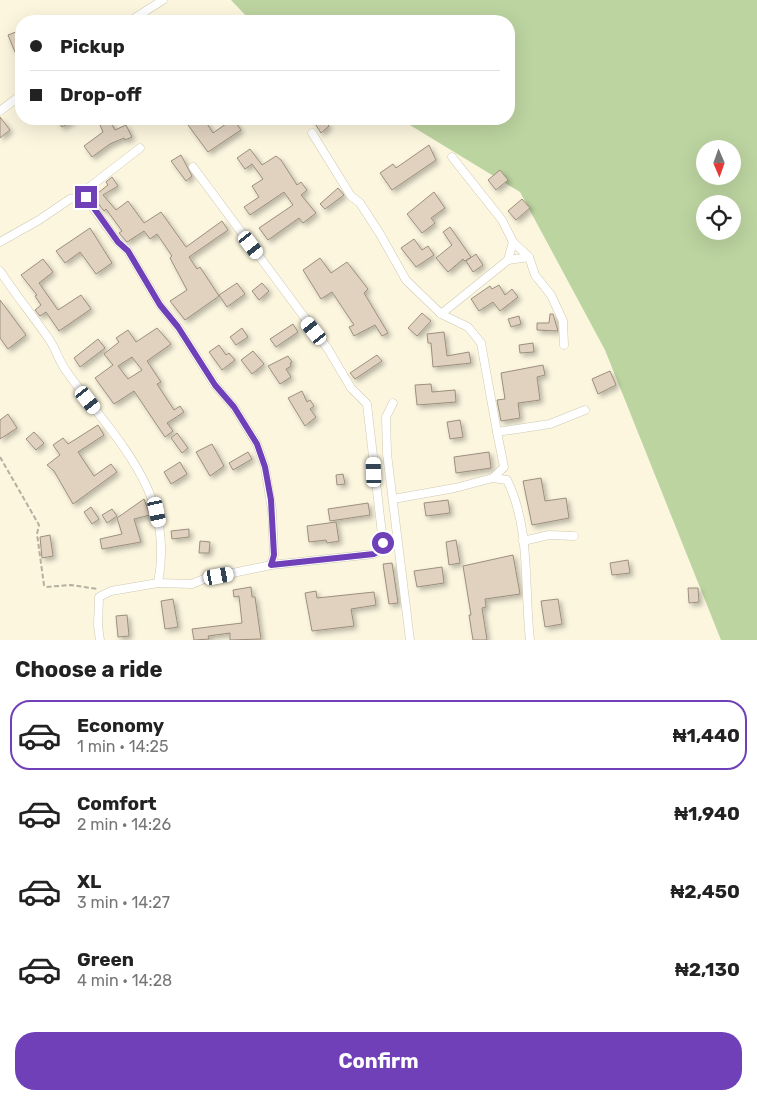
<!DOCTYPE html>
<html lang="en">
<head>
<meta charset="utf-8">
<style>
  :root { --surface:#fff; --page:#f6f6f6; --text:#222; --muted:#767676; --line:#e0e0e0; --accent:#6f40b8 }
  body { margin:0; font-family:Rubik,sans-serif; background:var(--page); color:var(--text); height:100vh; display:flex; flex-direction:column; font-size:19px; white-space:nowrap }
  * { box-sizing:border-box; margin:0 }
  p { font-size:16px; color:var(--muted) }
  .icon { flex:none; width:28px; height:28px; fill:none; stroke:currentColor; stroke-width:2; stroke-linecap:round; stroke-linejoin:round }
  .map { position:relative; height:640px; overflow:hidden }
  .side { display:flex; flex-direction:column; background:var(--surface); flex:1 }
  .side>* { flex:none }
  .top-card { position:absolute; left:15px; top:15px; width:500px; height:110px; border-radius:20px; box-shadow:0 5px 20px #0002; display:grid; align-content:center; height:110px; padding:0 15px; background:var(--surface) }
  .needle { width:32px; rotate:178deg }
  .fabs { position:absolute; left:696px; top:140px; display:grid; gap:10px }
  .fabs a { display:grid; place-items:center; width:45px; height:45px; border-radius:50%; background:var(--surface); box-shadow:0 5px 20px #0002; font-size:25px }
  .end { position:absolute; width:22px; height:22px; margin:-11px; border:6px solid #6f40b8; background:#fff; box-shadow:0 0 0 2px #fff }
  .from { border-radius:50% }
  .car { position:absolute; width:15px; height:30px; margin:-15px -8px; border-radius:6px; box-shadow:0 0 4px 1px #0007; background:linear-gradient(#fff 24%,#345 0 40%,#fff 0 76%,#345 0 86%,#fff 0) }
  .top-card b { display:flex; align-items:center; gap:18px; height:48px; font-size:19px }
  .top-card b+b { border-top:1px solid var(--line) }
  .top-card i { width:12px; height:12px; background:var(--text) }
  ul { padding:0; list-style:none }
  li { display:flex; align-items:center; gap:15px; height:70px; margin:0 10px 8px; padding:0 5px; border:2px solid transparent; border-radius:20px }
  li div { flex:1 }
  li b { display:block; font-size:19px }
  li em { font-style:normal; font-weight:700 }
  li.current { border-color:var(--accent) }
  li>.icon { width:45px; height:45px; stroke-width:1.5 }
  h2 { padding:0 15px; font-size:22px; line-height:60px }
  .action { display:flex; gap:10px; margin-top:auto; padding:10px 15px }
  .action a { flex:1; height:58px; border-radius:20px; background:var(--accent); color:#fff; font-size:20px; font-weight:700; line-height:58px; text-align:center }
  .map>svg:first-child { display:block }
  .green { fill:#bcd4a0; fill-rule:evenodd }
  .building { fill:#e0d2bf; stroke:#9c8f7d; fill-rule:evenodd; filter:url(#shadow) }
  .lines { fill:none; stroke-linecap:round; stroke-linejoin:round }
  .minor-casing { stroke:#cec9b3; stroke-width:9 }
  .path { stroke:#b5b09f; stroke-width:2; stroke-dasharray:5 2.5; stroke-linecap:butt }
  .minor { stroke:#fff; stroke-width:8 }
  .route { stroke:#6f40b8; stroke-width:6 }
</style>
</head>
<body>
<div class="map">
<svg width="757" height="640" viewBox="0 0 757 640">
  <defs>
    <filter id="shadow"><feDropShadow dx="3" dy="3" stdDeviation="2.5" flood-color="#0004"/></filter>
  </defs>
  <rect width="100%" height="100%" fill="#fcf6df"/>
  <path class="green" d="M231,0H757V640H721L605,350L520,192L400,119H509V21H251ZM705,149H732V176H705ZM705,204H732V231H705Z"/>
  <g class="building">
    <path d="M21,30V50L15,52L8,35Z"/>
    <path d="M0,117L10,130L0,138Z"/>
    <path d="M56,119H75L62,127Z"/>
    <path d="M198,119H204L213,133L233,119L241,130L208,152L188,125Z"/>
    <path d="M312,119H323L329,126L321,133Z"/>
    <path d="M109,120L115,130L126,125L132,137L125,140L124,138L110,144L92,157L84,146L103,132L100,125Z"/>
    <path d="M429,145L436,160L392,190L380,173L393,164L396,168Z"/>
    <path d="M250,149L262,165L276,156L281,160L297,185L301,182L307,190L301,195L316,213L303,223L299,218L268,240L259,228L293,205L284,192L250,215L244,207L259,197L252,186L263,179L252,164L245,169L237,158Z"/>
    <path d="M181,155L192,176L186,181L171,161Z"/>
    <path d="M500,170L508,180L496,190L488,180Z"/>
    <path d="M112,177L118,186L103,195L116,210L128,201L144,223L161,212L186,247L222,221L228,230L189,257L197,269L200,267L219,296L185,320L170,301L187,290L170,258L172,256L157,234L150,239L144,231L127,242L119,233L122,231L106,209L104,211L93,197L108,185L106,182Z"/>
    <path d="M338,188L344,195L325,209L320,204Z"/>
    <path d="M434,192L445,208L431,218L435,223L422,233L407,214Z"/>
    <path d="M522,199L530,208L516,220L508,211Z"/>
    <path d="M450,227L471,257L465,261L463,259L448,272L436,258L452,245L443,232Z"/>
    <path d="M90,228L112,263L96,274L80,252L65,263L56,251Z"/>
    <path d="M414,239L422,250L428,246L434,255L416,267L401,248Z"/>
    <path d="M476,254L483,265L473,272L466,261Z"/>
    <path d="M320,258L331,273L347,262L368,289L364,293L388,333L382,336L375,325L354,336L349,327L354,325L332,292L321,299L303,270Z"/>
    <path d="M43,259L53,272L39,283L58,310L81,295L91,309L59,331L46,312L40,316L35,310L41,305L35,296L37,295L21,275Z"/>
    <path d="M237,283L245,294L227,307L219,295Z"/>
    <path d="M262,283L269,291L259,300L252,291Z"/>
    <path d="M499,285L505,295L512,289L518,297L500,311L493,302L479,311L471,299L490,286L492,289Z"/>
    <path d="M0,300L26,335L8,349L0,338Z"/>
    <path d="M422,313L431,321L417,336L408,328Z"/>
    <path d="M550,314H553L558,331L537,330V323H549Z"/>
    <path d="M519,316L521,324L511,327L508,319Z"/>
    <path d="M293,324L298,332L276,347L270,339Z"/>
    <path d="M157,328L171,344L147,361L161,382L157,384L174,410L180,406L184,412L167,423L173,431L165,437L134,391L114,404L95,378L113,365L104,354L119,342L116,338L128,330L136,342ZM132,357L142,370L128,379L118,366Z"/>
    <path d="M242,328L248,337L236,345L230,337Z"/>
    <path d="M444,332L447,356L469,352L471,363L433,367L431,343H428L427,334Z"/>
    <path d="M98,339L105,348L80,367L74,358Z"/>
    <path d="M533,343L534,352L520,353L519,345Z"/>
    <path d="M219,345L226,355L229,353L235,360L222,370L209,352Z"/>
    <path d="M253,351L264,364L252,374L241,360Z"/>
    <path d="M377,355L382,361L355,379L350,373Z"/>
    <path d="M288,356L292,362L290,363L291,366L286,369L291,377L280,384L268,366Z"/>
    <path d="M543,365L545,375L537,377L540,400L518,403L520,418L501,421L497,400L505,399L501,373Z"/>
    <path d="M610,371L616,385L598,394L592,379Z"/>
    <path d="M431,384L432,392L455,390L456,402L417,405L415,385Z"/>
    <path d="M302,391L307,402L310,400L314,406L310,409L316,417L305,426L288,398Z"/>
    <path d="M8,414L17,428L0,439V420Z"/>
    <path d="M460,420L463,437L450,439L447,422Z"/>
    <path d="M98,425L104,435L78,452L94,476L111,464L117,472L73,504L54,471L47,465L60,455L53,445L63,438L68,444Z"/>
    <path d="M34,432L44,443L36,450L26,439Z"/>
    <path d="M177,433L188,448L182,453L171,438Z"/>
    <path d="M212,444L224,466L210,476L196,452Z"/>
    <path d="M248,452L252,459L233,470L229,463Z"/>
    <path d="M489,452L491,468L456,473L454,457Z"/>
    <path d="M180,462L187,474L171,484L164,472Z"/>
    <path d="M343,474L345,484L337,485L336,475Z"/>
    <path d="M541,478L545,501L566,498L569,518L532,525L523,481Z"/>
    <path d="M144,499L150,515L134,519L141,542L102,549L100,539L122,534L117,518Z"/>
    <path d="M448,500L450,513L426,516L424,503Z"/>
    <path d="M368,503L370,515L330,521L328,509Z"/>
    <path d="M91,507L99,519L92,524L84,512Z"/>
    <path d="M112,509L117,516L107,523L102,515Z"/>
    <path d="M336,522L339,541L327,543L326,540L309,542L307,526Z"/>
    <path d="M189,529V537L172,539L171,531Z"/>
    <path d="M50,535L53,556L42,558L40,537Z"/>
    <path d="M456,540L460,563L449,565L446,542Z"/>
    <path d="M200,541L210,542L209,553H199Z"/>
    <path d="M513,555L520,594L485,599L486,607L482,608L487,640H473L469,615H471L463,566Z"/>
    <path d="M628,560L630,573L612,575L610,563Z"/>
    <path d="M392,563L398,603L389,604L383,564Z"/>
    <path d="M442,567L444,583L417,587L414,571Z"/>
    <path d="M251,587L252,597H255L261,639L230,640V633L208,636L209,639L194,640L192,629L242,623L239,596L234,597L233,590Z"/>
    <path d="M688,588H698L699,602L689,603Z"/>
    <path d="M316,591L317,598L374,592L376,605L351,609L354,626L312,631L305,593Z"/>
    <path d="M173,599L178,627L165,629L161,601Z"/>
    <path d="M558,599L562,624L545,627L541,601Z"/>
    <path d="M127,615L129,636L118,637L116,616Z"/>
  </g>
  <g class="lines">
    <g class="minor-casing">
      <g id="minor">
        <path d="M130,21L163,0"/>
        <path d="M0,111L21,95"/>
        <path d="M312,133L351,196L360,203L380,234L406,280L441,314L468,327L481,343L497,432"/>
        <path d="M78,196L140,148"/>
        <path d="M0,242L39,220L70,199L85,197L118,242L128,251L160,305L178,327L215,385L234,407L257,444L265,467L272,510L274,555L271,565"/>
        <path d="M513,242L529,257L535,275L551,295L563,321L564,345"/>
        <path d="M508,260L529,257"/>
        <path d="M0,271C15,294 33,316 49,339C56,349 59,362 67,372C115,440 176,491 158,583"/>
        <path d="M441,314L508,260L513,242L502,220L452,157"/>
        <path d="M393,403L386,417L387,454L410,640"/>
        <path d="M493,478L504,467L497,432L550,424L585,410"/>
        <path d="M393,499L455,488L493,478L507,480C531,528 524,588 530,640"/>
        <path d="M523,541L549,535L574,536"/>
        <path d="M100,640L98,626L99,597L111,591L158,583L192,584L204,579L271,565L374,554L381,550L383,543L367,404L351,388L328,349L193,167"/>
      </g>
    </g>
    <path class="path" d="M0,457L39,525L37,534L44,585L46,587L71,585L98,589"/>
    <use href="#minor" class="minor"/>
  </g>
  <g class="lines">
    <path class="route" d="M86,197L118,242L128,251L160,305L178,327L215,385L234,407L257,444L265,467L271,500L274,555L271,565L374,554L381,550L383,543"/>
  </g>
</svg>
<div class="fabs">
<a><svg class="needle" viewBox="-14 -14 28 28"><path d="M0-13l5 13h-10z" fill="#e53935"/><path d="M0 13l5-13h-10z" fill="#767676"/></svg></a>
<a><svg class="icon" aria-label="locate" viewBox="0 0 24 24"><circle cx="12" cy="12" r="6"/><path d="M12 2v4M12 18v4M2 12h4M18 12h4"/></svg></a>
</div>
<i class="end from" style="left:383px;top:543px"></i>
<i class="end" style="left:86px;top:197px"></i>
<i class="car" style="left:251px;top:245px;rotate:143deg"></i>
<i class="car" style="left:314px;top:331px;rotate:321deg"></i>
<i class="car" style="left:88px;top:400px;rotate:142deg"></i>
<i class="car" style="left:374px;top:472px;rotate:358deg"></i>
<i class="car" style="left:157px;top:512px;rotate:168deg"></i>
<i class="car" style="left:219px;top:576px;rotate:80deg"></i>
<div class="top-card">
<b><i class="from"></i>Pickup</b>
<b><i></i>Drop-off</b>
</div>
</div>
<section class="side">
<h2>Choose a ride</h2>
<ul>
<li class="current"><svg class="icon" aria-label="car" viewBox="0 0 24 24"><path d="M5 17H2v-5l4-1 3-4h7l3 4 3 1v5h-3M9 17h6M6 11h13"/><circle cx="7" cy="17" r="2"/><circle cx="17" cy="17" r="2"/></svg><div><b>Economy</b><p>1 min · 14:25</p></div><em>₦1,440</em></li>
<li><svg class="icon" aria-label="car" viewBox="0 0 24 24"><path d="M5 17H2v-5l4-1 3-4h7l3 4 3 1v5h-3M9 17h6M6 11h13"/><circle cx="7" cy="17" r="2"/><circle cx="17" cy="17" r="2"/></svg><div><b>Comfort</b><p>2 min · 14:26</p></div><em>₦1,940</em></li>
<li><svg class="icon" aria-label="car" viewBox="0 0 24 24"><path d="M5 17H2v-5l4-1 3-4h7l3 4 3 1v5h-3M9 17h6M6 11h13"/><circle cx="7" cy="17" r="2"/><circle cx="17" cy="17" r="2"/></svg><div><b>XL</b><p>3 min · 14:27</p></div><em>₦2,450</em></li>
<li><svg class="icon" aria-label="car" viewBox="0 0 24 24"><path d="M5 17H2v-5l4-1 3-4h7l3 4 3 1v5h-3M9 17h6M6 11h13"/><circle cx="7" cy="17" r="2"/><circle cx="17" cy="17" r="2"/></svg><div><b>Green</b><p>4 min · 14:28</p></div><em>₦2,130</em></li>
</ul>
<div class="action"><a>Confirm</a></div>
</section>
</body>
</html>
